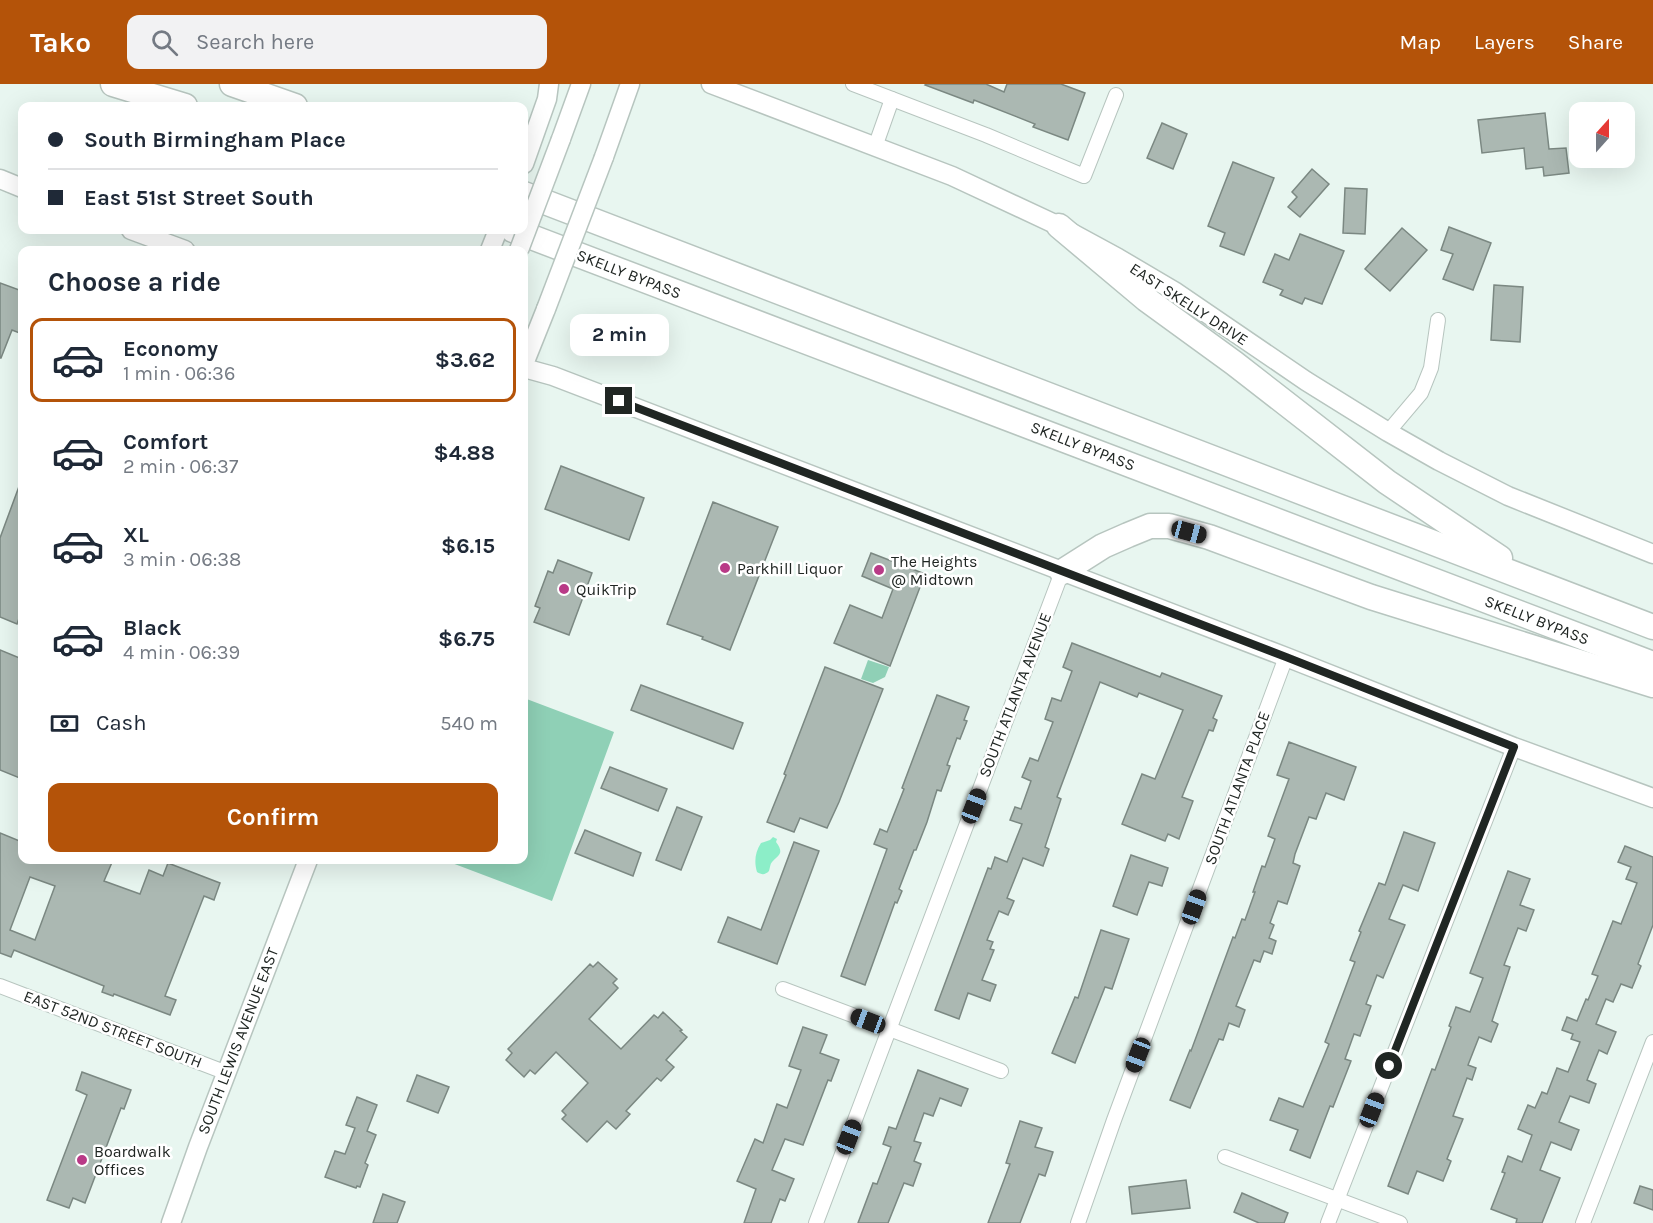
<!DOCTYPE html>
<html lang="en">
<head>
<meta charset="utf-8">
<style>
  :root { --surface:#fff; --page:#f2f2f3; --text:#1f2937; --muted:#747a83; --line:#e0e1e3; --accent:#b45309 }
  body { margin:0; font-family:Karla,sans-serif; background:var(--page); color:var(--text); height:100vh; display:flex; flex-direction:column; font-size:22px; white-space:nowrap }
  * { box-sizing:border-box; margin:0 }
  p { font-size:20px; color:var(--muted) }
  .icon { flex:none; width:33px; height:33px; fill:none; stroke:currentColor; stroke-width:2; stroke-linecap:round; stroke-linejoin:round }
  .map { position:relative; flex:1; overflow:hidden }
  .sheet { position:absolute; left:18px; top:162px; width:510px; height:618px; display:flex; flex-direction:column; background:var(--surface); border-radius:12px; box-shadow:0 6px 24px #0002 }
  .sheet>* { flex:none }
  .top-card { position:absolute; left:18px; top:18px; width:510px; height:132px; border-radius:12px; box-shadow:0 6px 24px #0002; display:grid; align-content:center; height:132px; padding:0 30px; background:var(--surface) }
  .needle { width:39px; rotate:21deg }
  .buttons { position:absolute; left:1569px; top:18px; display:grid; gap:12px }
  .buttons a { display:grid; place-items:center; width:66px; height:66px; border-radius:12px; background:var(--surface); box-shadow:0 6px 24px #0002; font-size:30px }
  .end { position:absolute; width:27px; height:27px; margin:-14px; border:8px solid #202623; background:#fff; box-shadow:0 0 0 3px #fff }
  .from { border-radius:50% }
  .bubble { position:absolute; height:42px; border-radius:12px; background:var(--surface); box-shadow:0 6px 24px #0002; font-size:20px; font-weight:700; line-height:42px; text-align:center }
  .car { position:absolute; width:18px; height:36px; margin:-18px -9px; border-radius:8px; box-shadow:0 0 4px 2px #0007; background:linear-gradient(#222 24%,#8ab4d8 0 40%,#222 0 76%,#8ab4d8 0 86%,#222 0) }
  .top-card b { display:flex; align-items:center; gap:21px; height:57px; font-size:22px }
  .top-card b+b { border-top:2px solid var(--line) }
  .top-card i { width:15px; height:15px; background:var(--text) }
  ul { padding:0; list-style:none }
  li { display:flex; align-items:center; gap:18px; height:84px; margin:0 12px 9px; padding:0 18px; border:3px solid transparent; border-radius:12px }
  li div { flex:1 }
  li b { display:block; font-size:22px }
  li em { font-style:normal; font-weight:700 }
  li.selected { border-color:var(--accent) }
  li>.icon { width:54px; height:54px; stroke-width:1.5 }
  h2 { padding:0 30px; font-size:27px; line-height:72px }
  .pay { display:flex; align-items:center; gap:15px; height:66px; padding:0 30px; font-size:22px }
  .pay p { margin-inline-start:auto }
  .button { display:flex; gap:12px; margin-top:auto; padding:12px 30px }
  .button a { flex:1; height:69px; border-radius:12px; background:var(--accent); color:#fff; font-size:24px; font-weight:700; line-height:69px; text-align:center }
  header { display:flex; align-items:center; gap:36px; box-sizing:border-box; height:84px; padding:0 30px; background:var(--accent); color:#fff }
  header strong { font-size:28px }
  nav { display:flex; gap:33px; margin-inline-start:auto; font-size:21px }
  .search { width:420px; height:54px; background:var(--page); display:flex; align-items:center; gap:15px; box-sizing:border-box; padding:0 21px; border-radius:12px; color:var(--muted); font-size:22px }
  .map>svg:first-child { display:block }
  .green { fill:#8fd0b6 }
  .water { fill:#8ceec8 }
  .building { fill:#abb8b2; stroke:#7b8882; stroke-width:1.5; fill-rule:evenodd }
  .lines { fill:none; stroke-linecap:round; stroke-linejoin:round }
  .street-casing { stroke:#b7c5bf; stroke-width:16 }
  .secondary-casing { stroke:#b7c5bf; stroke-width:21 }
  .highway-casing { stroke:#b7c5bf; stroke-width:27 }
  .street { stroke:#fff; stroke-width:14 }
  .secondary { stroke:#fff; stroke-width:18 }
  .highway { stroke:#fff; stroke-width:24 }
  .secondary-bridge-casing { stroke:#b7c5bf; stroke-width:21; stroke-linecap:butt }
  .secondary-bridge { stroke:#fff; stroke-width:18 }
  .route { stroke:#202623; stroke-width:8 }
  .poi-dot { fill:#b93a87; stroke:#fff; stroke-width:2 }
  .labels { text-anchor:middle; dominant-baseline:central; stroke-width:5; stroke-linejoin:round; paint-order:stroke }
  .street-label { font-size:16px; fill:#202623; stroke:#fff }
  .poi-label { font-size:16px; fill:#202623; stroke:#fff; text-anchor:start }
</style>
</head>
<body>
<header>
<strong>Tako</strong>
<div class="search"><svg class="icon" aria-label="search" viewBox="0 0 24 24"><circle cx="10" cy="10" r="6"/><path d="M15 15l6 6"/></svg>Search here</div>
<nav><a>Map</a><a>Layers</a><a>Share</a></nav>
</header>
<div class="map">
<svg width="1653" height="1139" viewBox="0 0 1653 1139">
  <rect width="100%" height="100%" fill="#e8f6f0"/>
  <g class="green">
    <path d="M868,576L889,583L885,593L873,599L861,595Z"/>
    <path d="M524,614L614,648L552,817L444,776H524Z"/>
  </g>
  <path class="water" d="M773,753L777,755L776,758C785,770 778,771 772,778C770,780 770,784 769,787C765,791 762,791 757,788C754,778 755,768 761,759L770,756Z"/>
  <g class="building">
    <path d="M926,0H986L1004,8L1007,0H1061L1085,9L1068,56L1033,43L1035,40L974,16L973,19L925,1Z"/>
    <path d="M1545,29L1549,65L1566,64L1569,89L1544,92L1543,83L1526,85L1524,64L1482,69L1478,36Z"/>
    <path d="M1162,39L1187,50L1173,85L1147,74Z"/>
    <path d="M1233,78L1274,94L1244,171L1220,162L1225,149L1208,142Z"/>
    <path d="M1312,85L1329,100L1300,133L1288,123L1297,113L1292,108Z"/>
    <path d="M1345,104L1367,105L1365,150L1343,149Z"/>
    <path d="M1449,143L1491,159L1473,206L1443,195L1453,170L1441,166Z"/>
    <path d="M1402,144L1427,166L1390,207L1365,185Z"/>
    <path d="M1300,150L1344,167L1322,220L1305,214L1302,220L1280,211L1283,206L1263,198L1275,170L1289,176Z"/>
    <path d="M0,199L22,207V250L12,246L1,274H0Z"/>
    <path d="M1494,201L1523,203L1520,258L1491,256Z"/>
    <path d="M561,382L644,414L629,456L545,425Z"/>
    <path d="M21,397L22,526L17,540L0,533V454Z"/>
    <path d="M713,418L778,443L730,566L702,555L703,553L667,540Z"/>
    <path d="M871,469L925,490L890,582L834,559L850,521L882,534L893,505L862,492Z"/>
    <path d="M558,476L592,489L569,551L534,538L540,524L535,522L548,487L553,489Z"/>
    <path d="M1072,559L1160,593L1162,589L1222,612L1213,634L1217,636L1213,647L1209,646L1182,713L1193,717L1179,755L1168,750L1165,757L1122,740L1142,690L1155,695L1183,626L1139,609L1137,613L1100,598L1057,713L1061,715L1045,763L1049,765L1043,782L1023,774L1007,814L1014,817L1008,831L999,827L987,856L993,858L990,865L994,866L982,896L996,901L990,917L968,909L959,935L935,926L988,784L991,785L995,773L1007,778L1022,740L1010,736L1015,723L1021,725L1031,697L1022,693L1030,674L1038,677L1053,638L1045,635L1052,614L1061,617L1072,587L1063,583Z"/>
    <path d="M0,566L22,575V695L0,686Z"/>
    <path d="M825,583L883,605L839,718L827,744L800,734L794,748L767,738L786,691L784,690Z"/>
    <path d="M641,601L743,639L733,665L631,626Z"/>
    <path d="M937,611L969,623L964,636L967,637L960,655L957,654L947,681L950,682L941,707L937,706L927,738L916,766H914L899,805L902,807L897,819L895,818L865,901L841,892L887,765L874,760L880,745L887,748L904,705L902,704Z"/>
    <path d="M1289,658L1356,683L1344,716L1326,709L1316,735L1309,733L1295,770L1293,779L1300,782L1287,820L1278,817L1270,839L1274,841L1269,854L1276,857L1272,870L1264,867L1260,878L1254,876L1236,922L1245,926L1239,943L1229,939L1223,956L1219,955L1190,1024L1170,1016L1190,966L1191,967L1233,853L1235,854L1242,835L1245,836L1255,808H1253L1262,782L1265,783L1275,755L1268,752L1289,695L1277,691Z"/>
    <path d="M610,683L667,705L658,727L601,704Z"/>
    <path d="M677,723L702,733L681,786L656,776Z"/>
    <path d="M585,746L641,769L633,792L575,769Z"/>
    <path d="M1404,748L1435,759L1418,807L1403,801L1389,835L1405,841L1383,894L1377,891L1366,920L1371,922L1360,952L1354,950L1345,975L1351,977L1333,1023L1330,1022L1310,1074L1290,1066L1298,1046L1270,1036L1279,1014L1303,1023L1329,960L1325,958L1355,878L1350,876L1361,848L1359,847L1379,799L1385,801Z"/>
    <path d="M0,749L22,758V776H113L104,797L140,810L149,786L163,792L168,779L220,799L214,816L204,812L165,912L176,916L170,931L114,910L113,912L102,908L104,902L14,866L11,873L0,869ZM30,793L55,802L35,856L10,846Z"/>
    <path d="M794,758L819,767L777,880L718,858L728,833L761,846Z"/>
    <path d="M1625,762L1653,773V841L1638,880L1641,882L1632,904L1621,900L1613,918L1606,915L1596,940L1616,948L1607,970L1599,966L1587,996L1596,1000L1589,1019L1570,1012L1559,1038L1579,1046L1571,1066L1551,1058L1540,1086L1560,1094L1542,1139H1516L1517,1135L1491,1125L1505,1089L1502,1088L1508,1072L1522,1078L1532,1051L1518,1045L1528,1021L1535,1024L1542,1008L1547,1010L1557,984L1568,988L1580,958L1571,955L1573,950L1562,946L1567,933L1577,937L1586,915L1588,916L1598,892L1592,890L1613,837L1621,840L1637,799L1626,795L1631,783L1618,778Z"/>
    <path d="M1131,771L1168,784L1162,802L1149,798L1137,831L1113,822Z"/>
    <path d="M1508,787L1530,795L1520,821L1534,826L1526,847L1518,844L1504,881L1510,883L1492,937L1498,940L1491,958L1479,953L1468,981L1476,984L1472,996L1467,994L1453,1032L1463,1035L1447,1075L1451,1077L1443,1097L1417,1087L1408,1110L1388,1102L1432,985L1435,986L1451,943L1449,942L1456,923L1470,928L1483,894L1470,889Z"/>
    <path d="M1101,846L1129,855L1112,905L1105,903L1075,979L1052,969L1075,913L1078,914Z"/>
    <path d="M598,878L617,895L613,899L618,904L589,935L621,965L654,931L658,934L663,928L682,946L680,947L687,953L666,976L674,983L661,997L657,994L626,1027L630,1030L616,1045L607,1037L587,1058L562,1035L566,1031L562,1027L588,999L556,968L535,990L530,986L524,993L506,976L512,969L508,965L590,880L593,883Z"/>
    <path d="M803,943L827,951L820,969L839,976L831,997L828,996L803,1061L785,1055L772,1086L794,1095L785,1117L780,1115L771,1139H744L756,1105L737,1097L755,1055L763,1059L777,1020L787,1024L801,986L789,982Z"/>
    <path d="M918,986L968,1005L961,1022L940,1014L933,1032L924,1029L914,1057L921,1059L914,1077L921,1080L913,1102L904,1099L888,1139H858L873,1099L877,1100L891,1063L883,1060L889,1043L896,1045Z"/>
    <path d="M82,988L131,1006L124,1025L121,1024L85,1119L73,1114L69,1124L47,1116L87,1011L76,1006Z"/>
    <path d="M417,991L449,1003L438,1029L407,1017Z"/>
    <path d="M357,1013L377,1021L367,1047L376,1051L365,1079L368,1081L360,1103L357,1102L356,1104L325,1093L335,1067L345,1070L355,1044L346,1041Z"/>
    <path d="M1020,1037L1042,1044L1035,1063L1053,1068L1045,1092L1039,1090L1020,1139H988L1010,1080L1006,1079Z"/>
    <path d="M1186,1096L1190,1124L1132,1130L1129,1103Z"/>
    <path d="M1640,1102L1653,1106V1126L1634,1119Z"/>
    <path d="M1242,1109L1288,1129L1284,1139H1259L1234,1128Z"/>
    <path d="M383,1110L405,1118L397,1139H373Z"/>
  </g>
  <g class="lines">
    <g class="street-casing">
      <g id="street">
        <path d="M853,0L986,51L1084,92L1116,11"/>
        <path d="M875,63L892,15"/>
        <path d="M1388,348L1421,309L1431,284L1438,236"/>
        <path d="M0,902L227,989"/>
        <path d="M783,905L1001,987"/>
        <path d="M1225,1073L1400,1139"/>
        <path d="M816,1139L1062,488"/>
        <path d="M1078,1139L1114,1036L1286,573"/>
        <path d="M1328,1139L1514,663"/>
        <path d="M1583,1139L1653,958"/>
      </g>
    </g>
    <g class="secondary-casing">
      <g id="secondary">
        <path d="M711,0L952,92L1059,142L1118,174L1174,207L1306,297L1388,348L1439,377L1508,412L1653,470"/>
        <path d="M561,55L581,0"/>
        <path d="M604,73L630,0"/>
        <path d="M524,80L547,15L549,0"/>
        <path d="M0,95L22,104"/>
        <path d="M131,146L185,166"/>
        <path d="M490,166L498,146"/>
        <path d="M524,280L546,225"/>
        <path d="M524,284L553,292L1286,573L1514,663L1653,714"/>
        <path d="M171,1139L198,1063L308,776"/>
      </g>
    </g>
    <g class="highway-casing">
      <g id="highway">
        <path d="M113,0L185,22"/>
        <path d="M232,0L295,22"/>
        <path d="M524,110L1653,543"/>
        <path d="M1059,142L1146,215L1234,279L1387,398L1500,474"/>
        <path d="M513,146L1653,580"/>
        <path d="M1062,488L1103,462L1128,451L1150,442H1169L1209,453L1371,513L1653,601"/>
      </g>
    </g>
    <use href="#street" class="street"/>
    <use href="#secondary" class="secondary"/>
    <use href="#highway" class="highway"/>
    <g class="secondary-bridge-casing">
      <g id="secondary-bridge">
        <path d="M519,166L561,55"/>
        <path d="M546,225L604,73"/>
      </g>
    </g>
    <use href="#secondary-bridge" class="secondary-bridge"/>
  </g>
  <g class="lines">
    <path class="route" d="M619,317L1286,573L1514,663L1389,982"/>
  </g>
  <g class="poi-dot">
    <circle cx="725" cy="484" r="6"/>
    <circle cx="879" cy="486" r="6"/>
    <circle cx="564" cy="505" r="6"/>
    <circle cx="82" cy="1076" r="6"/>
  </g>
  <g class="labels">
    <g class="street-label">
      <text transform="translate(629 190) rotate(21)">SKELLY BYPASS</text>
      <text transform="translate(1189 220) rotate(33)">EAST SKELLY DRIVE</text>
      <text transform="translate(1083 362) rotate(21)">SKELLY BYPASS</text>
      <text transform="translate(1537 536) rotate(21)">SKELLY BYPASS</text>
      <text transform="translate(1015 611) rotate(-69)">SOUTH ATLANTA AVENUE</text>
      <text transform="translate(1237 704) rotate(-70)">SOUTH ATLANTA PLACE</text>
      <text transform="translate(113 945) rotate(21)">EAST 52ND STREET SOUTH</text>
      <text transform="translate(238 957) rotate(-69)">SOUTH LEWIS AVENUE EAST</text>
    </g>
    <g class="poi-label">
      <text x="891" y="477">The Heights<tspan x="891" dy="18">@ Midtown</tspan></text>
      <text x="737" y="484">Parkhill Liquor</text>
      <text x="576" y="505">QuikTrip</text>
      <text x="94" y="1067">Boardwalk<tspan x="94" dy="18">Offices</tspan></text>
    </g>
  </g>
</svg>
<div class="buttons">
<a><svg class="needle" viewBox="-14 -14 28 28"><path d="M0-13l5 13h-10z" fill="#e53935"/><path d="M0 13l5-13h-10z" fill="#747a83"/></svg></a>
</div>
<i class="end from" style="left:1389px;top:982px"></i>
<i class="end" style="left:619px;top:317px"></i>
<div class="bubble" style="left:570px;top:230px;width:99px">2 min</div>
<i class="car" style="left:1189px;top:448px;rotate:105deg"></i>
<i class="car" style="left:974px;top:722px;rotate:21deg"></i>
<i class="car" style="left:1194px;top:823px;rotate:20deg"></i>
<i class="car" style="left:868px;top:937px;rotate:291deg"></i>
<i class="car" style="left:1138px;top:971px;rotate:201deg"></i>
<i class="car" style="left:1372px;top:1026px;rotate:21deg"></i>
<i class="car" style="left:849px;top:1053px;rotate:21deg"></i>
<div class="top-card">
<b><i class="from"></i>South Birmingham Place</b>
<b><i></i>East 51st Street South</b>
</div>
<section class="sheet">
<h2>Choose a ride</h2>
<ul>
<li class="selected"><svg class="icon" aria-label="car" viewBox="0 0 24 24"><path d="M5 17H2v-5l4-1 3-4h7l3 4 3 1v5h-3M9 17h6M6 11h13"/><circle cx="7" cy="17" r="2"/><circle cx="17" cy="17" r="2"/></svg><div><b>Economy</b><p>1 min · 06:36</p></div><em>$3.62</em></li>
<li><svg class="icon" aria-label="car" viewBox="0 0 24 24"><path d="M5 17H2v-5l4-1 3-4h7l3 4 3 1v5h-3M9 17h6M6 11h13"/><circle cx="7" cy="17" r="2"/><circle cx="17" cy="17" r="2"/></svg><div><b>Comfort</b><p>2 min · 06:37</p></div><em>$4.88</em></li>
<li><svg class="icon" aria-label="car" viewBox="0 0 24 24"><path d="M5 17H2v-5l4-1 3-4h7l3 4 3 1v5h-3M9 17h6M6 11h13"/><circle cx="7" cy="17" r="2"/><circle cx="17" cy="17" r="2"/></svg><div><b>XL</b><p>3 min · 06:38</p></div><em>$6.15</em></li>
<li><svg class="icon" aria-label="car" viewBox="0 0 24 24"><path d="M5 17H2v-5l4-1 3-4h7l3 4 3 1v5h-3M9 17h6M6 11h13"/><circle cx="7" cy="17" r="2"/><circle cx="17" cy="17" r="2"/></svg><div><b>Black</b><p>4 min · 06:39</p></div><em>$6.75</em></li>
</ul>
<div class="pay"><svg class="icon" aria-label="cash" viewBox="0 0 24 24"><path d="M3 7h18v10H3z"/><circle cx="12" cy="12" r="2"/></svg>Cash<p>540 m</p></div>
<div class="button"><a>Confirm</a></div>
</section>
</div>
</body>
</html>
